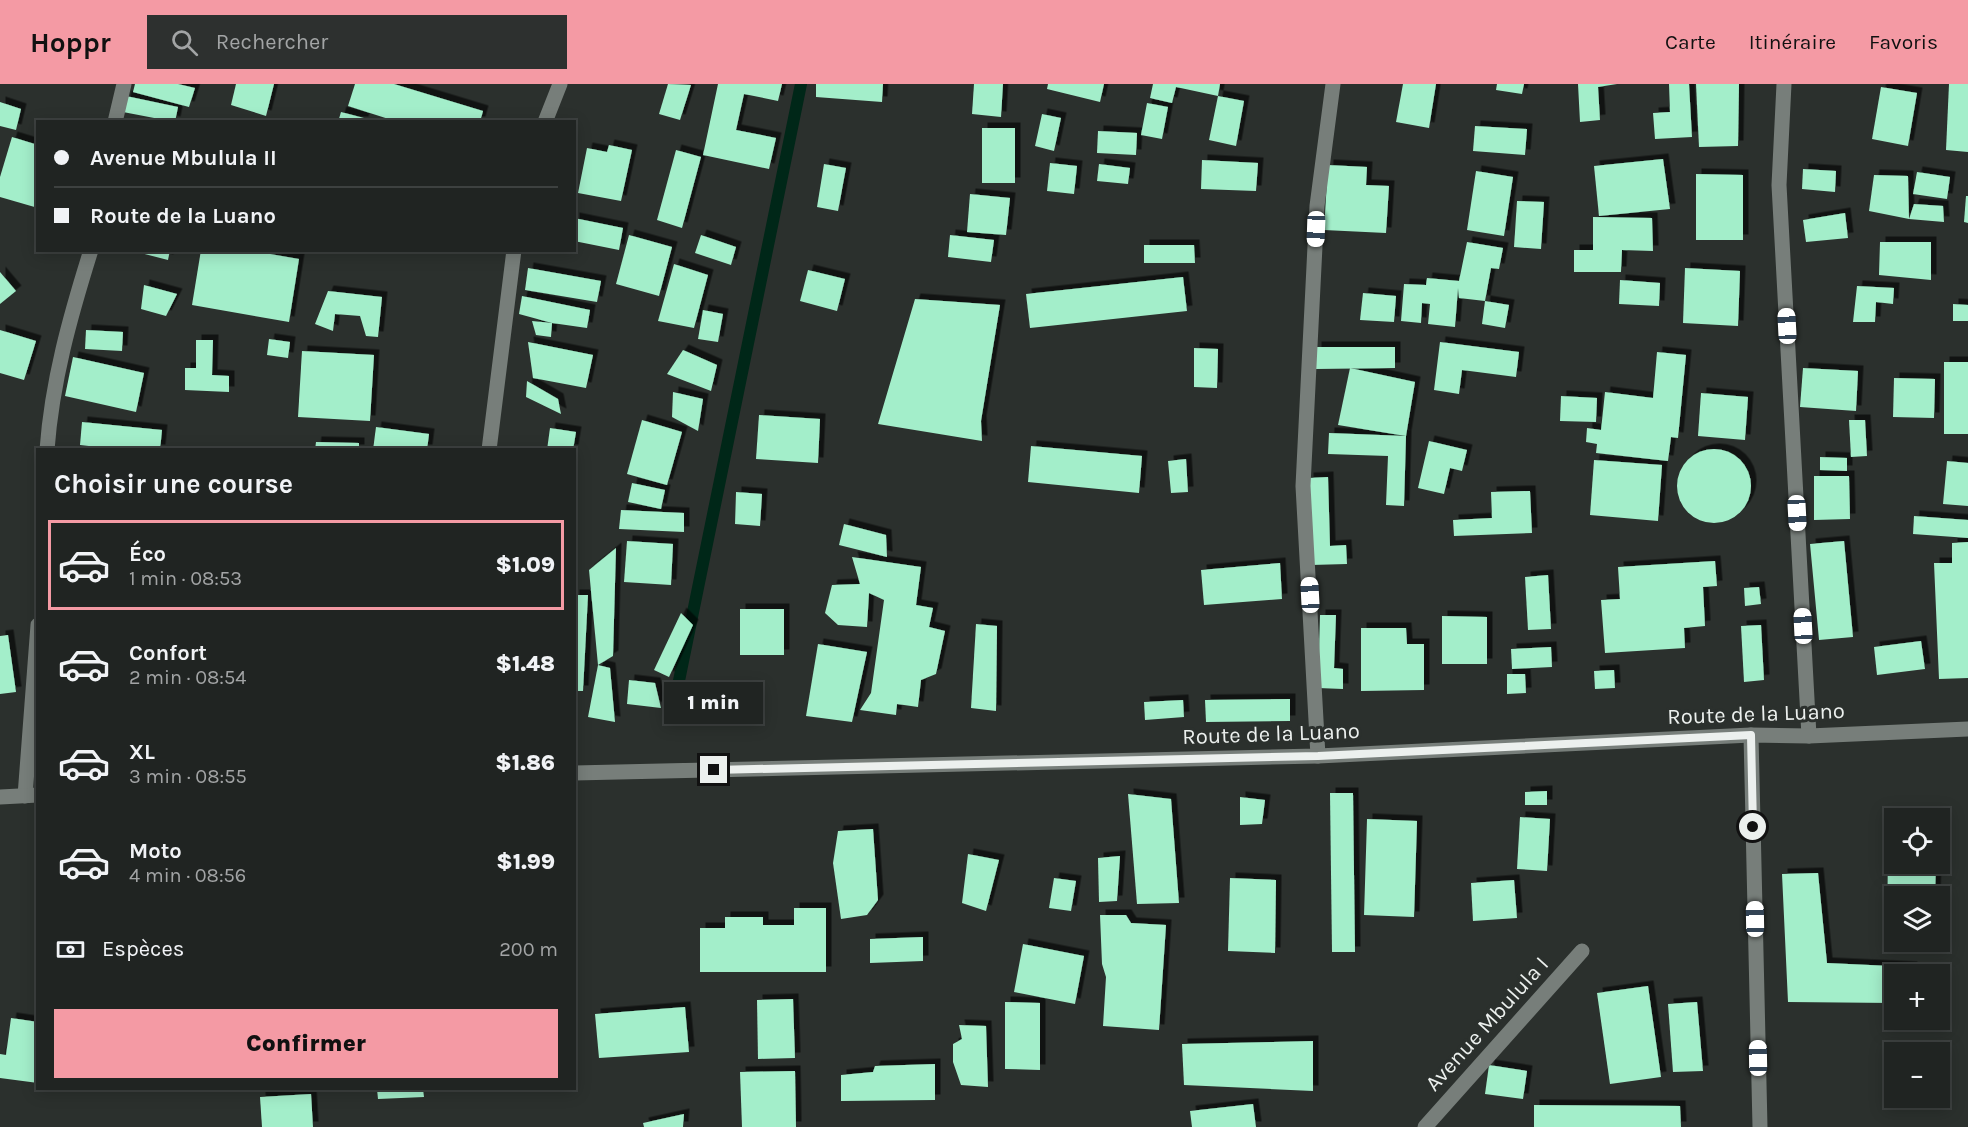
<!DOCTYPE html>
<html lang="fr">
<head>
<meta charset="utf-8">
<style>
  :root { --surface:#202422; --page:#2d302f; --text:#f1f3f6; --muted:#a2a4a5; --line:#3d4140; --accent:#f49aa4 }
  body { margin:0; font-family:Karla,sans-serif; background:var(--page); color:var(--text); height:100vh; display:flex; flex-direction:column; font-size:22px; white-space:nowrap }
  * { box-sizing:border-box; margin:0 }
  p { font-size:20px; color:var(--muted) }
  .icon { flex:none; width:33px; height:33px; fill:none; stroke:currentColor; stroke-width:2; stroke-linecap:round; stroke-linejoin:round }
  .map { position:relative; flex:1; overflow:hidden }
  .sheet { position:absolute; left:36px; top:364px; width:540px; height:642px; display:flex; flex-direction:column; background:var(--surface); border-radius:0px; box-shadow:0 3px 15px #0003,0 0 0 2px var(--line) }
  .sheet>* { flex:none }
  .banner { position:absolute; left:36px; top:36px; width:540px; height:132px; border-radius:0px; box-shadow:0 3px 15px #0003,0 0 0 2px var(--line); display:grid; align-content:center; height:132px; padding:0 18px; background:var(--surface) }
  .buttons { position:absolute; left:1884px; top:724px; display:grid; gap:12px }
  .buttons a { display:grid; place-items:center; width:66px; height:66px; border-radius:0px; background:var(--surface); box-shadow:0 3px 15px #0003,0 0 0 2px var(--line); font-size:30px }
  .end { position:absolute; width:27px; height:27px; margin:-14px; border:8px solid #ecf0ee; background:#111; box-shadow:0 0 0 3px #111 }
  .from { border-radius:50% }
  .bubble { position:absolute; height:42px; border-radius:0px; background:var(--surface); box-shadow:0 3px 15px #0003,0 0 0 2px var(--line); font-size:20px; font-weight:800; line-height:42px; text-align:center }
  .car { position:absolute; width:18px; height:36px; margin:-18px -9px; border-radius:8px; box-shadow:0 0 4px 2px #0007; background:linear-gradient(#fff 24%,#345 0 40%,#fff 0 76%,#345 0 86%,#fff 0) }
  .banner b { display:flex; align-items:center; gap:21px; height:57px; font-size:22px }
  .banner b+b { border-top:2px solid var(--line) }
  .banner i { width:15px; height:15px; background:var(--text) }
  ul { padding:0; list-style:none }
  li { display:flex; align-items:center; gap:18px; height:90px; margin:0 12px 9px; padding:0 6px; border:3px solid transparent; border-radius:0px }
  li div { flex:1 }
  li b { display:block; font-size:22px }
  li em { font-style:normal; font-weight:800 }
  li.on { border-color:var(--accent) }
  li>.icon { width:54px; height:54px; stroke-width:1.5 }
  h2 { padding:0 18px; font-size:27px; line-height:72px }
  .pay { display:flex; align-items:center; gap:15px; height:66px; padding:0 18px; font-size:22px }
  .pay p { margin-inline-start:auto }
  .cta { display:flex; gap:12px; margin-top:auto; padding:12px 18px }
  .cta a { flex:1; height:69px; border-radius:0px; background:var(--accent); color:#111; font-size:24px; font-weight:800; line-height:69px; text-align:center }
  header { display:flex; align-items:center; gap:36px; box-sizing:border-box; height:84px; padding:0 30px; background:var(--accent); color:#111 }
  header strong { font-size:28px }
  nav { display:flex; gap:33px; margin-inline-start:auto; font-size:21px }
  .search { width:420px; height:54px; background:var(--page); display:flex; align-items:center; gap:15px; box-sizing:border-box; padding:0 21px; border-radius:0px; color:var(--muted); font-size:22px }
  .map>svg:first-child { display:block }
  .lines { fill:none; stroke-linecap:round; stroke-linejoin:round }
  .stream { stroke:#002718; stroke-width:12 }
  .building { fill:#a3eeca; filter:url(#shadow) }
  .minor { stroke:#777e7a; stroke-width:15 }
  .route { stroke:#ecf0ee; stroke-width:8 }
  .labels { text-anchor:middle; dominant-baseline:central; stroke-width:6; stroke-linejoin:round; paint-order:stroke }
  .street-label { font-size:22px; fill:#ecf0ee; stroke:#2b302d }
</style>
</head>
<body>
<header>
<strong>Hoppr</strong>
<div class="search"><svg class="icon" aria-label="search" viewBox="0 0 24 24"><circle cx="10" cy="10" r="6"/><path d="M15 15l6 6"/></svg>Rechercher</div>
<nav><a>Carte</a><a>Itinéraire</a><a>Favoris</a></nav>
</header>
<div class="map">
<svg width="1968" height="1043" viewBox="0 0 1968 1043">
  <defs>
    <filter id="shadow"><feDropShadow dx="5.5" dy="-5.5" stdDeviation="0" flood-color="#0009"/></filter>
  </defs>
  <rect width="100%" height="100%" fill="#2b302d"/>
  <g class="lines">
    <path class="stream" d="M672,631L801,0"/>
  </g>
  <g class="building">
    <path d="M135,0H178L195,4L189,23L133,8Z"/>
    <path d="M236,0H274L266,32L231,21Z"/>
    <path d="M355,0H394L483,27L480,38H398L348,22Z"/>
    <path d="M668,0L691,1L680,36L659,30Z"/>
    <path d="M718,0H782L778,17L744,10L736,46L776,54L769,85L703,71Z"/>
    <path d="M816,0H883L882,18L816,13Z"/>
    <path d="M974,0H1003L1001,33L972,30Z"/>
    <path d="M1048,0H1104L1100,18L1047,5Z"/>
    <path d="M1153,0H1220L1218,12L1176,3L1172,19L1150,14Z"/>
    <path d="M1403,0H1436L1429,44L1396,38Z"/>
    <path d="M1497,0H1524L1522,10L1496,6Z"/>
    <path d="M1578,0H1617L1598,3L1600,36L1580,38Z"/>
    <path d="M1669,0H1689L1692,53L1655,55L1653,29L1670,28Z"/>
    <path d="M1696,0H1739L1738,62L1699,63Z"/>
    <path d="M1949,0H1968V68L1946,66Z"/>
    <path d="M1881,3L1917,9L1908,62L1872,55Z"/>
    <path d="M126,12L178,23L175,38L123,28Z"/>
    <path d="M1218,12L1244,17L1236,62L1209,56Z"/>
    <path d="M0,18L21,25L16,46L0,42Z"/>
    <path d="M1147,19L1168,23L1162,55L1141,51Z"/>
    <path d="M341,28L364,34L363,38H338Z"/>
    <path d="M1042,30L1061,34L1054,67L1035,62Z"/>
    <path d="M1475,42L1527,45L1525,71L1473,67Z"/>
    <rect x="982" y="44" width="33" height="55"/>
    <path d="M1098,47L1137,49L1136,71L1097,69Z"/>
    <path d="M12,53L38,61V124L0,113V93Z"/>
    <path d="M609,61L632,66L621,117L578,109L587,64L607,68Z"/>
    <path d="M676,66L701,73L682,144L657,136Z"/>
    <path d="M1663,75L1670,125L1599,132L1594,82Z"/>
    <path d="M1202,76L1258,79L1256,107L1201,105Z"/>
    <path d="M1050,79L1077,82L1074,110L1047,107Z"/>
    <path d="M824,80L846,84L838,127L817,123Z"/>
    <path d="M1099,80L1130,84L1128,100L1097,97Z"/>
    <path d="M1328,81L1367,83L1366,101L1389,102L1386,149L1324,146Z"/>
    <path d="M1803,85L1836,87L1835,108L1802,105Z"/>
    <path d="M1476,87L1513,93L1504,152L1467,146Z"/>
    <path d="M1917,88L1950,93L1947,115L1913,110Z"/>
    <path d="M1696,90L1743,91V156H1696Z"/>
    <path d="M1874,91L1908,92L1909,135L1869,127Z"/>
    <path d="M970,110L1010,114L1006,151L967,148Z"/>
    <path d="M1966,112H1968V139L1964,138Z"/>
    <path d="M1517,117L1544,118L1541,165L1514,163Z"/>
    <path d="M1914,120L1943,122L1944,138L1909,135Z"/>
    <path d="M1845,129L1848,154L1806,158L1803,136Z"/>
    <path d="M1593,133L1652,134L1653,167L1622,166L1621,188H1574V166H1593Z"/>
    <path d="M574,134L623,144L619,166L574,157Z"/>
    <path d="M629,151L672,163L659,212L616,200Z"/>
    <path d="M701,151L736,163L731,181L695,169Z"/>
    <path d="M950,151L994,156L991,178L948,173Z"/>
    <path d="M1467,158L1503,164L1499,185L1491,184L1485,217L1459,214L1458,204L1455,243L1428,240L1430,220L1422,219L1421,239L1401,237L1404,200L1426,201L1427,194L1459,197Z"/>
    <path d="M1880,158H1931V196L1879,191Z"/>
    <path d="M1144,161H1194L1195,179H1144Z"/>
    <path d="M129,166H170L168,176Z"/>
    <path d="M201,166H247L299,175L289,238L192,221Z"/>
    <path d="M674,180L708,191L694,244L658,237Z"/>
    <path d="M528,184L601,197L597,218L525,206Z"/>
    <path d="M1685,184L1740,187L1738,242L1683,239Z"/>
    <path d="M808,186L845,195L837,227L800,217Z"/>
    <path d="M0,188L16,207L0,220Z"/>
    <path d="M1183,193L1187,227L1030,244L1026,210Z"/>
    <path d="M1620,196L1660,199L1659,222L1619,220Z"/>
    <path d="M144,201L177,210L166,232L141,225Z"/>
    <path d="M1857,202L1894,204L1893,220L1876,218L1875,238H1853Z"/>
    <path d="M328,207L382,213L378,253L366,252L360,232L335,230L333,247L315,240Z"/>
    <path d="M1363,209L1396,212L1394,238L1360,236Z"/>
    <path d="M522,212L590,226L587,244L552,239L519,230Z"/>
    <path d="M915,215L1000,221L981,337L982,357L878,340Z"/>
    <path d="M1485,217L1509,221L1505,244L1482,240Z"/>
    <path d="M1953,220L1968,221V237H1953Z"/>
    <path d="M703,226L723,230L718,258L698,255Z"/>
    <path d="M532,237L552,239L551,253L536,251Z"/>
    <path d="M0,246L36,257L24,296L0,289Z"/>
    <path d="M86,246L123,248L122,267L85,265Z"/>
    <path d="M269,255L290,258L288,274L267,271Z"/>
    <path d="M196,256H213L212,291L229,292V308L185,306V284H196Z"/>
    <path d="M528,258L593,271L586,304L533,294Z"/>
    <path d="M1440,258L1519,268L1516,293L1462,286L1459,310L1434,306Z"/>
    <path d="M1316,263H1395V284L1316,285Z"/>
    <path d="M1194,264L1218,265L1217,304L1194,303Z"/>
    <path d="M683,266L717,281L711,307L667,290Z"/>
    <path d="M302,267L374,271L370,337L298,333Z"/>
    <path d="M1657,268L1686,271L1678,354L1671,353L1668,377L1596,369L1597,360L1586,358L1587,344L1601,346L1605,308L1653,314Z"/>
    <path d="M73,273L144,289L136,328L65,312Z"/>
    <rect x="1944" y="278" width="24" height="72"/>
    <path d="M1350,284L1415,298L1406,352L1338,341Z"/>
    <path d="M1803,284L1858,287L1856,327L1800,323Z"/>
    <path d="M1894,294L1935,295L1934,334L1893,333Z"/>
    <path d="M527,297L558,315L561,330L526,313Z"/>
    <path d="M673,308L703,315L698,347L672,333Z"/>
    <path d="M1701,309L1748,313L1745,356L1698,352Z"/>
    <path d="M1561,312L1597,314L1596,338L1560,337Z"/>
    <path d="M759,331L820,335L818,379L756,375Z"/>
    <path d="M642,336L682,348L667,401L627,390Z"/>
    <path d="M1849,336H1865L1867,372L1851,373Z"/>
    <path d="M82,338L162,346L160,366H124L80,361Z"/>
    <path d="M376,343L429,350L427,366H373Z"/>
    <path d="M550,344L576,348L573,366H547Z"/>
    <path d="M1329,349L1406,352L1404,422L1386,421L1388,372L1328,370Z"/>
    <path d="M1429,357L1467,366L1462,387L1450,384L1444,410L1418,404Z"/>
    <path d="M316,358L359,359V366H315Z"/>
    <path d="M1031,362L1142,372L1139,409L1028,398Z"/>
    <circle cx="1714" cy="402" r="37"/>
    <path d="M1820,373L1847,374V387L1820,386Z"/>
    <path d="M1186,375L1188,408L1171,409L1168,377Z"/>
    <path d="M1594,376L1662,381L1658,437L1590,431Z"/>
    <path d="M1947,377L1968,379V422L1943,420Z"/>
    <path d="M1814,392H1849L1850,435L1814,436Z"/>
    <path d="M1328,393L1330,462L1346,461L1347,480L1311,481L1308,394Z"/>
    <path d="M632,399L665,406L661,425L628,418Z"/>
    <path d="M1530,407L1532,449L1454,452L1453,436L1492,434L1491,408Z"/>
    <path d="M736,408L762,410L760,442L735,440Z"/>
    <path d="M621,426L684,429V448L619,445Z"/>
    <path d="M1914,432L1968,436V454L1913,450Z"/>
    <path d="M844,440L886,451L887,473L839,461Z"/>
    <path d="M627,457L673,460L671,501L624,498Z"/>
    <path d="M1844,457L1853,553L1819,556L1810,460Z"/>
    <path d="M1968,458V594L1939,595L1934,479H1952V459Z"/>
    <path d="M616,464L613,572L598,581L589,486Z"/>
    <path d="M852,473L921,483L916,521L933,524L929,543L945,547L936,590L921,596L918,623L897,620L896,631L860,626L871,609L884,516L869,509L867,543L838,541L825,529L832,501L860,500Z"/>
    <path d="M1715,477L1717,502L1703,503L1705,542L1684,544L1685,564L1605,569L1601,516L1620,515L1618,483Z"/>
    <path d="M1280,479L1282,515L1204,521L1201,486Z"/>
    <path d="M1548,491L1551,545L1528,546L1525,493Z"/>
    <path d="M1759,503L1761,520L1745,522L1744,504Z"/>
    <path d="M574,511H588L583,607H574Z"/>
    <rect x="740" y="525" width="44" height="46"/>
    <path d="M681,529L693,541L669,593L654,586Z"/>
    <path d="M1320,531H1336L1334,584L1343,585V605L1318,604Z"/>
    <path d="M1442,532L1487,533V580H1442Z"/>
    <path d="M976,540L997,542L996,627L971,624Z"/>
    <path d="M1761,541L1764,596L1744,598L1741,542Z"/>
    <path d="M1361,544H1406L1407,560H1424V606L1361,607Z"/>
    <path d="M8,551L16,608L0,610V552Z"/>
    <path d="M1921,557L1925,585L1877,591L1874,563Z"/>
    <path d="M818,560L867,568L852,638L806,632Z"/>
    <path d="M1551,563L1552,583L1512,585L1511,565Z"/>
    <path d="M598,581L610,584L615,638L588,633Z"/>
    <path d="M1614,586L1615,604L1595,605L1594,587Z"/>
    <path d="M1507,590H1525L1526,609L1507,610Z"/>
    <path d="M629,596L655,599L661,624L627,620Z"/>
    <path d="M1290,615V637L1206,638L1205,616Z"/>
    <path d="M1183,616L1184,633L1145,636L1144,618Z"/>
    <path d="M1547,707V721H1525V708Z"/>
    <path d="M1330,709H1353L1355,868H1332Z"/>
    <path d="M1128,710L1171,715L1179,819L1137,820Z"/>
    <path d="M1240,713L1265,716L1262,740L1240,741Z"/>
    <path d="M1520,733L1550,735L1547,787L1517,785Z"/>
    <path d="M1367,735L1417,737L1414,833L1364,831Z"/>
    <path d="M873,745L878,816L867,831L841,835L833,779L838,747Z"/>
    <path d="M1888,762H1894V780H1936L1935,813H1894V859H1887Z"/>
    <path d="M968,770L999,776L986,827L962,819Z"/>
    <path d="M1120,772L1117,817L1099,818L1098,774Z"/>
    <path d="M1818,789L1827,879L1912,883L1911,891H1894V919L1788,918L1782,790Z"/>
    <path d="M1054,794L1076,797L1071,827L1049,824Z"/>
    <path d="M1230,794L1276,796L1275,869L1228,867Z"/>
    <path d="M1514,796L1517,834L1473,837L1471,799Z"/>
    <path d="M794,824H826V888H700V844H725V833H763V841H794Z"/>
    <path d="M1100,831H1126L1131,839L1166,841L1159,946L1103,942L1106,893L1102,880Z"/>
    <path d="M923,853V877L870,879V855Z"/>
    <path d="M1023,860L1084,872L1075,920L1014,908Z"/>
    <path d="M1648,902L1661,993L1610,1000L1597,909Z"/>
    <path d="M793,915L795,974L758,975L757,916Z"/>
    <path d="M1005,918L1040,919V986L1005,985Z"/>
    <path d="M1697,918L1703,987L1673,988L1668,920Z"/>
    <path d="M685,923L689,968L599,974L595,930Z"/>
    <path d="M11,934L38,938V999L0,994V970L6,971Z"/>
    <path d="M959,941L986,942L988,1003L961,1001L953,978V960L962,955Z"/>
    <path d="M1313,957V1007L1184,1001L1182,960Z"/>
    <path d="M935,980V1016L841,1017V991L873,988L875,982Z"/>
    <path d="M1489,981L1527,987L1523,1015L1485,1010Z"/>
    <path d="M795,987L796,1043H742L740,988Z"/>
    <path d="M377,1005H423L424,1013L378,1015Z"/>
    <path d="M311,1010L313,1043H262L260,1013Z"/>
    <path d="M1253,1020L1256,1043H1192L1190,1027Z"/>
    <path d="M1534,1021L1680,1022L1681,1043H1534Z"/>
    <path d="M684,1030L683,1043H644L643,1039Z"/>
  </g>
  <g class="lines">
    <g class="minor">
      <path d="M1784,0L1779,101L1809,652"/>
      <path d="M115,38L124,0"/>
      <path d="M545,38L560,0"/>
      <path d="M47,366C52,297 70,233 91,166"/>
      <path d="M489,366L514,166"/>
      <path d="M1751,651L1760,1043"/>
      <path d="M1318,672L1303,402L1317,122L1333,0"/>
      <path d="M574,689L1318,672L1751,651L1809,652L1968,645"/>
      <path d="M25,712L38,541"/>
      <path d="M0,713L38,711"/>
      <path d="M1425,1043L1582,867"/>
    </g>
  </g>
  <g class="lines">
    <path class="route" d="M714,686L1318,672L1751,651L1753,743"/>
  </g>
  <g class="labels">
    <g class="street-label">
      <text transform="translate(1756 630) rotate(-2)">Route de la Luano</text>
      <text transform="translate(1271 650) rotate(-2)">Route de la Luano</text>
      <text transform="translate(1487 940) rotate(-48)">Avenue Mbulula I</text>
    </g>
  </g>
</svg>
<div class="buttons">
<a><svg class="icon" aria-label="locate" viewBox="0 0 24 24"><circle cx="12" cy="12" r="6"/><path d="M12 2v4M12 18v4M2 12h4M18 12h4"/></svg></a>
<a><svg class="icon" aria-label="layers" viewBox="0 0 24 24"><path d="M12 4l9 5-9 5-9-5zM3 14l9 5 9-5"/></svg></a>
<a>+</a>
<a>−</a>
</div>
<i class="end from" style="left:1753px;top:743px"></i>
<i class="end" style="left:714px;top:686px"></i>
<div class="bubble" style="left:664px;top:598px;width:99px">1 min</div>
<i class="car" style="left:1316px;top:145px;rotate:182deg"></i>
<i class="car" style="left:1787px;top:242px;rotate:357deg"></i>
<i class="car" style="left:1797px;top:429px;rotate:177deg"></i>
<i class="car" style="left:1310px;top:511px;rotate:357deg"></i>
<i class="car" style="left:1803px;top:542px;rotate:357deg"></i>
<i class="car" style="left:1755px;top:835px;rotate:359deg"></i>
<i class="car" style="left:1758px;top:974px;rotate:359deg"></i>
<div class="banner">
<b><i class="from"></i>Avenue Mbulula II</b>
<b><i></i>Route de la Luano</b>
</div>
<section class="sheet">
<h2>Choisir une course</h2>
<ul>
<li class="on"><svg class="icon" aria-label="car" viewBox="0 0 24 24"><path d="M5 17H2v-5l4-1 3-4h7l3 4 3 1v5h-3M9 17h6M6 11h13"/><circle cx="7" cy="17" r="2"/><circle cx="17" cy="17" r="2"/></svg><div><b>Éco</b><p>1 min · 08:53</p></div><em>$1.09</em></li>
<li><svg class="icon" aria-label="car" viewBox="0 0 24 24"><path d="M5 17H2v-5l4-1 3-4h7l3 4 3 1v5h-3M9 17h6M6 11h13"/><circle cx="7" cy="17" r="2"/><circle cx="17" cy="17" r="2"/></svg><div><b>Confort</b><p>2 min · 08:54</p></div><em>$1.48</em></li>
<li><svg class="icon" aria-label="car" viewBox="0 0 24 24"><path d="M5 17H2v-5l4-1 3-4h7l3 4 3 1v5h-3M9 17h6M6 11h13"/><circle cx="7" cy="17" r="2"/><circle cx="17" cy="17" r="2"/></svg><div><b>XL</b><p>3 min · 08:55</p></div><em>$1.86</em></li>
<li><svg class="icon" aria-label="car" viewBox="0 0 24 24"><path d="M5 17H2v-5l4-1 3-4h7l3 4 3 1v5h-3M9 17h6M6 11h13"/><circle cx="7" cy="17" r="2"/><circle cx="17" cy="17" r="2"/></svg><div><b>Moto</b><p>4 min · 08:56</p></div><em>$1.99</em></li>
</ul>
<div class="pay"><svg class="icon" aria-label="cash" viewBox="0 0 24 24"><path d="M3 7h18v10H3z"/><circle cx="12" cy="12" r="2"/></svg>Espèces<p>200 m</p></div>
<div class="cta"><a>Confirmer</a></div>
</section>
</div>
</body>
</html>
